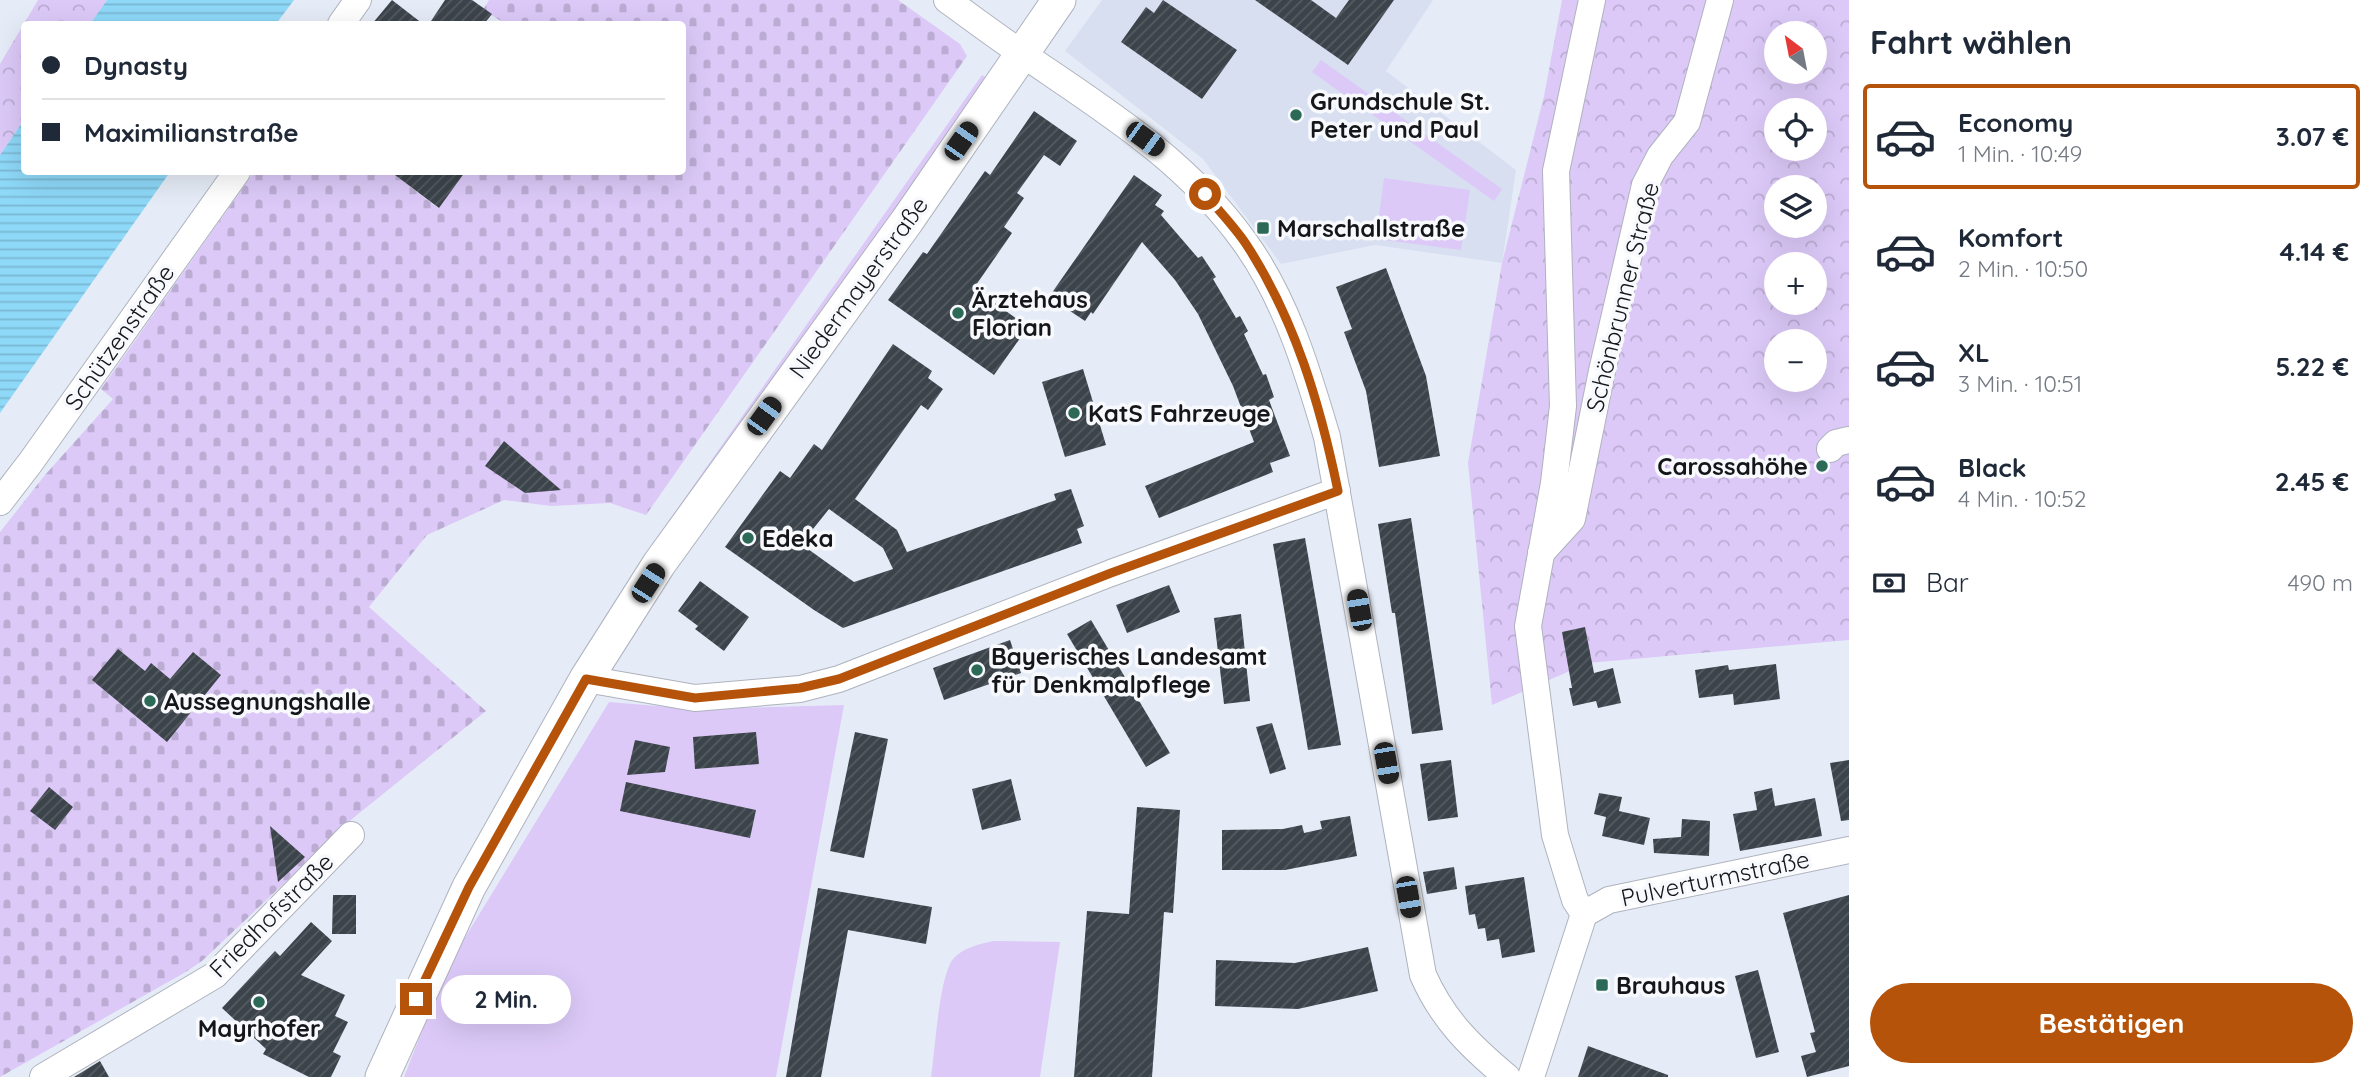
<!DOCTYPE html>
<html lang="de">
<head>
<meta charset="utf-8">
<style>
  :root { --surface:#fff; --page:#f2f2f3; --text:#1f2937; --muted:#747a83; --line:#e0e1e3; --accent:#b45309 }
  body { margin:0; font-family:Quicksand,sans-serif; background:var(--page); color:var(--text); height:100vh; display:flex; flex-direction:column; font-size:26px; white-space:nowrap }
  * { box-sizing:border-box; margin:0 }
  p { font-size:23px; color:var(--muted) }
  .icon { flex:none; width:38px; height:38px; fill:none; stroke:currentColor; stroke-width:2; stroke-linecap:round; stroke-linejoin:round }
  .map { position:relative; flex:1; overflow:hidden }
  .drawer { display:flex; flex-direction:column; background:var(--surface); width:525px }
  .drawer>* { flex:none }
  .hud { position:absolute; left:21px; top:21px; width:665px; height:154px; border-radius:7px; box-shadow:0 7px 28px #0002; display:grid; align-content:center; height:154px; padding:0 21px; background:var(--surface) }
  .needle { width:46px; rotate:328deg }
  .tools { position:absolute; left:1764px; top:21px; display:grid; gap:14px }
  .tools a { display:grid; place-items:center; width:63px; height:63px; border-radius:50%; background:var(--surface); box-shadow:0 7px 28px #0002; font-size:35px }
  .end { position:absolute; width:32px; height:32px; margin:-16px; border:9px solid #b45309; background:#fff; box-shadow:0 0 0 4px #fff }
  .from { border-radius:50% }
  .bubble { position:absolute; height:49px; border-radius:24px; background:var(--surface); box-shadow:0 7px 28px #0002; font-size:23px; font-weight:700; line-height:49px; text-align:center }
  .car { position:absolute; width:21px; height:42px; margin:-21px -10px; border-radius:9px; box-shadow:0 0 5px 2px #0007; background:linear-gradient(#222 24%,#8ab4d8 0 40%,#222 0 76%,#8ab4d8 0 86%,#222 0) }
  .hud b { display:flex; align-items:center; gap:24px; height:66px; font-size:26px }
  .hud b+b { border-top:2px solid var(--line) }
  .hud i { width:18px; height:18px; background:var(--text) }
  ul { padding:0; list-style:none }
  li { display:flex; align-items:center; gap:21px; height:105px; margin:0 14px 10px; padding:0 7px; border:4px solid transparent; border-radius:7px }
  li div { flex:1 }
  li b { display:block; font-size:26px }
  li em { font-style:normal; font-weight:700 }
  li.selected { border-color:var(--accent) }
  li>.icon { width:63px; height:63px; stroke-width:1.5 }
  h2 { padding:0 21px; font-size:32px; line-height:84px }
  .pay { display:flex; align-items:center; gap:18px; height:77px; padding:0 21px; font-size:26px }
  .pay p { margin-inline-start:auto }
  .primary-button { display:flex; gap:14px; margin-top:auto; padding:14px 21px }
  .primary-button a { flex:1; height:80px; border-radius:42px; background:var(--accent); color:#fff; font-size:28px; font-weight:700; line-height:80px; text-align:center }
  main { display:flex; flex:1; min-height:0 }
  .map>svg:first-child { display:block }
  .built { fill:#d7dff1 }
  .green { fill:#dcc9f8 }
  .forest { fill:url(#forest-crowns); fill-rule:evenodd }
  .cemetery { fill:url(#cemetery-stones) }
  .water { fill:url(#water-rules) }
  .building { fill:url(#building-hatch); fill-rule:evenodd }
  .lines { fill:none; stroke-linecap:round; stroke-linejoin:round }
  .minor-casing { stroke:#aeb3be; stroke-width:28 }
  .major-casing { stroke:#aeb3be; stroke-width:35 }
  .minor { stroke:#fff; stroke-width:26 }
  .major { stroke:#fff; stroke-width:33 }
  .route { stroke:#b45309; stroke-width:9 }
  .poi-dot { fill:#2c6a57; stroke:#f7f9fd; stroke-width:2.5 }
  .labels { text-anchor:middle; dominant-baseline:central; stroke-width:7; stroke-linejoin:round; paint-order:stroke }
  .poi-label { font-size:24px; font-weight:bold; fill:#14161a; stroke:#f7f9fd; text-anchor:start }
  .street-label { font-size:24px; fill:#14161a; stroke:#f7f9fd }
</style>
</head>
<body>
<main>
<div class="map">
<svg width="1849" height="1077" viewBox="0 0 1849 1077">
  <defs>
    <pattern id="forest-crowns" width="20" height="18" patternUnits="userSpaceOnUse" patternTransform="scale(1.75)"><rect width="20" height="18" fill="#dcc9f8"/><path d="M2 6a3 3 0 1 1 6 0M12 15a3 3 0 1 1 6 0" fill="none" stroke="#bcacd4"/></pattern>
    <pattern id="cemetery-stones" width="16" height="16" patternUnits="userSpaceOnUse" patternTransform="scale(1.75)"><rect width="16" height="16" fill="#dcc9f8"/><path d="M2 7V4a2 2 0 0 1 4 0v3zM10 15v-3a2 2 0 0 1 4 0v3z" fill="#bcacd4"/></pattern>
    <pattern id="water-rules" width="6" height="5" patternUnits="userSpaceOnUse" patternTransform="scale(1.75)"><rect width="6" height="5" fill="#8ed8f8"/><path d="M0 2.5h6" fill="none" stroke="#7ab9d4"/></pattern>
    <pattern id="building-hatch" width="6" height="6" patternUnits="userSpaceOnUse" patternTransform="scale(1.75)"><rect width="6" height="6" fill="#3c444b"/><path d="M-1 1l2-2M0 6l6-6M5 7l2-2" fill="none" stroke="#555b61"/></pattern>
  </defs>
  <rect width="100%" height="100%" fill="#e6ecf7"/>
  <path class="built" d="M1102,0H1433L1386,71L1516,170L1502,263L1375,245L1281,264L1203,159L1065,51Z"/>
  <g class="green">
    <path d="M1321,60L1502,189L1494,201L1312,72Z"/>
    <path d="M982,75L985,77L959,120L655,548L651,546Z"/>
    <path d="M1384,178L1470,190L1461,250L1376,239Z"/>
    <path d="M609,702L694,709L844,705L776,1077H404L447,967Z"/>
    <path d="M993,941L1060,942L1040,1077H931C935,1051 939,977 953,959C962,948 980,944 993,941Z"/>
  </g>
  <g class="forest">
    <path d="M38,0H107L90,24H24V120L0,155V64Z"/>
    <path d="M1562,0H1849V640L1588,663L1492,705L1468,463L1502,263L1544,96ZM1776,33H1815V72H1776ZM1776,110H1815V149H1776ZM1776,187H1815V226H1776ZM1776,264H1815V303H1776ZM1776,341H1815V380H1776Z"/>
  </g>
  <path class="cemetery" d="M489,0H898L960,44L967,56L646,515L610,503L551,506L504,500L427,535L369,607L486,711L352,819L202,961L184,973L0,1077V532L45,475L113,399L101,389L254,172H391L438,208L465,172H682V24H506L483,10Z"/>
  <g class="water">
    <path d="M107,0H294L276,24H90Z"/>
    <path d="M24,120V172H170L0,413V155Z"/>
  </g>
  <g class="building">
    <path d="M392,0L423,24H372Z"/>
    <path d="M445,0H472L492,14L484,24H429Z"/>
    <path d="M1163,0L1237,50L1202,99L1121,42L1146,7L1154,13Z"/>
    <path d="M1255,0H1311L1336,18L1349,0H1394L1348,65Z"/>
    <path d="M1034,111L1077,141L1060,166L1044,155L1017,193L1024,198L1004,227L1012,233L974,288L1028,327L994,375L888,300L923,252L927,254L985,171L990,175Z"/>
    <path d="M391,172H465L439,208Z"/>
    <path d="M1134,175L1162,195L1155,205L1164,211L1161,215L1198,258L1202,256L1216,277L1213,279L1236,318L1240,316L1248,331L1244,334L1263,375L1266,374L1274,397L1269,400L1290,456L1270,463L1273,472L1159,518L1145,486L1254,442L1233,386L1198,314L1175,280L1142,242L1093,314L1091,312L1085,321L1049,297Z"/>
    <path d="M1386,268L1426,376L1440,456L1379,467L1366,391L1344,332L1352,329L1336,287Z"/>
    <path d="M893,344L932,371L928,378L943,389L928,410L921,405L855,499L897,530L907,552L1056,500L1054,494L1071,489L1084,526L1077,529L1082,543L843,628L814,610L725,547L780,471L790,478L814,444L822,450ZM829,509L883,548L893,569L854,582L801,544Z"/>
    <path d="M1083,369L1106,445L1065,457L1042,382Z"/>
    <path d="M504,441L561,490L525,493L485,466Z"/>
    <path d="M1411,518L1443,730L1412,734L1395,613H1392L1378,524Z"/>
    <path d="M1305,538L1341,745L1308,750L1273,544Z"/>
    <path d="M700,581L749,617L724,651L695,629L698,626L678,611Z"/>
    <path d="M1169,585L1180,612L1127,633L1116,605Z"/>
    <path d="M1241,614L1250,701L1224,704L1214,618Z"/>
    <path d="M1091,620L1170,753L1146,767L1067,634Z"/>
    <path d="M1585,627L1594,673L1613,668L1621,703L1598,708L1596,701L1573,706L1569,688H1572L1562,632Z"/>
    <path d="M1010,640L1021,673L944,700L933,668Z"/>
    <path d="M118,649L145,671L151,663L170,679L193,652L221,675L167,742L92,680Z"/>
    <path d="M1776,664L1780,699L1734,705L1733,694L1699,698L1695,670L1728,665L1729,670Z"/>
    <path d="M1272,723L1286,769L1270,774L1256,727Z"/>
    <path d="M756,732L759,764L695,769L693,737Z"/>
    <path d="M855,732L888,739L864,858L830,851Z"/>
    <path d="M635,740L670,747L665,772L627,775Z"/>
    <path d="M1451,760L1458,817L1428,821L1420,764Z"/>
    <path d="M1849,760V820L1841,821L1830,763Z"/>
    <path d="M1011,779L1021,820L982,830L972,789Z"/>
    <path d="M626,782L756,810L750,838L620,811Z"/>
    <path d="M49,787L73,807L55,830L30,811Z"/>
    <path d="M1772,788L1775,806L1815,798L1822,836L1740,851L1733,814L1757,810L1754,792Z"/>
    <path d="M1599,793L1622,797L1619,811L1650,818L1644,845L1602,836L1606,817L1594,814Z"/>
    <path d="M1137,807L1180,810L1173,913L1164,912L1152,1077H1074L1087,911L1129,914Z"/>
    <path d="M1350,816L1357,856L1285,870H1222V830L1283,829L1302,825L1304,833L1322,829L1320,821Z"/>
    <path d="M1682,819L1710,821L1709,856L1654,853L1653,839L1681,837Z"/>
    <path d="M270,826L305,857L278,882Z"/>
    <path d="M1454,867L1457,889L1427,894L1423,872Z"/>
    <path d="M1524,877L1535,952L1502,958L1499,939L1487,941L1485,928L1478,929L1475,914L1469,915L1465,886Z"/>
    <path d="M818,888L932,907L926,944L848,930L821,1077H786Z"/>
    <path d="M333,895H356V934H332Z"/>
    <path d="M1849,895V1066L1807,1077L1801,1056L1816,1052L1810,1033L1815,1032L1783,913Z"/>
    <path d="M311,922L332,941L301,975L345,995L335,1016L348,1022L333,1052L341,1056L331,1077H309L263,1054L266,1049L222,1008L275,951L280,956Z"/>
    <path d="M1368,947L1378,991L1298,1009L1215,1006L1216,960L1295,963Z"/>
    <path d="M1758,970L1779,1052L1756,1058L1735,976Z"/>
    <path d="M1588,1046L1668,1075V1077H1578Z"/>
    <path d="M100,1061L109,1077H74Z"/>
  </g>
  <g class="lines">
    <g class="minor-casing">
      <g id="minor">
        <path d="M947,0C972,18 996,36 1021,53C1104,110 1184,158 1244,241C1286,299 1307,369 1327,437L1423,975C1443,1020 1470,1046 1507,1077"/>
        <path d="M341,24L358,0"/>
        <path d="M1830,449L1836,443L1849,440"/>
        <path d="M0,502L30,463L237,172"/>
        <path d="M1541,553L1572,519L1602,371L1645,185L1660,156L1687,122L1720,0"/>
        <path d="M586,679L695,698L800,689L839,679L1111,573L1337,491"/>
        <path d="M1584,914L1575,900L1555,835L1528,626L1554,483L1563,406L1556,171L1592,0"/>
        <path d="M1584,914L1609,900L1849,850"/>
        <path d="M43,1077L215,975L351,835"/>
        <path d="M1531,1077L1584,914"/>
      </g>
    </g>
    <g class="major-casing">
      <path id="major" d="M382,1077L469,887L586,679L659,564L907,221L1059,0"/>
    </g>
    <use href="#minor" class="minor"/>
    <use href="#major" class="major"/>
  </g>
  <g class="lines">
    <path class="route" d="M416,999L469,887L586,679L695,698L800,688L839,679L1111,573L1338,491C1320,404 1295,319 1246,244C1234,226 1218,210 1205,194"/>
  </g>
  <g class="poi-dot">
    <circle cx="1296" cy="115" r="7"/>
    <rect x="1256" y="221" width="14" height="14" rx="3.5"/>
    <circle cx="958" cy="313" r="7"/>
    <circle cx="1074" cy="413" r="7"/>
    <circle cx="1822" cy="466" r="7"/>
    <circle cx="748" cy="538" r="7"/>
    <circle cx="977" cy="670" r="7"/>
    <circle cx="150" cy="701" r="7"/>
    <rect x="1595" y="978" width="14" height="14" rx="3.5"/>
    <circle cx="259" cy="1002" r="7"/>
  </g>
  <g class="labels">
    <g class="poi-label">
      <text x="1310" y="101">Grundschule St.<tspan x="1310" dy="28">Peter und Paul</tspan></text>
      <text x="1277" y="228">Marschallstraße</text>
      <text x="972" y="299">Ärztehaus<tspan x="972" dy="28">Florian</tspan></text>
      <text x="1088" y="413">KatS Fahrzeuge</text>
      <text x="1808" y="466" text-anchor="end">Carossahöhe</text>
      <text x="762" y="538">Edeka</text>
      <text x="991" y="656">Bayerisches Landesamt<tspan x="991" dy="28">für Denkmalpflege</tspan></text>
      <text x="164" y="701">Aussegnungshalle</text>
      <text x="1616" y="985">Brauhaus</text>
      <text x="259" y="1028" text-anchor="middle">Mayrhofer</text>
    </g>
    <g class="street-label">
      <text transform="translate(858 287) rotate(-54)">Niedermayerstraße</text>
      <text transform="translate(1622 297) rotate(-76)">Schönbrunner Straße</text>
      <text transform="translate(119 337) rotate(-55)">Schützenstraße</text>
      <text transform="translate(1715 878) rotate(-12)">Pulverturmstraße</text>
      <text transform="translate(271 915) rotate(-45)">Friedhofstraße</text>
    </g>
  </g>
</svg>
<div class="tools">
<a><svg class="needle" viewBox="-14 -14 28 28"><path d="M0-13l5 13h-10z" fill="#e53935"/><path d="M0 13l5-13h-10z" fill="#747a83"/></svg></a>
<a><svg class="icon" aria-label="locate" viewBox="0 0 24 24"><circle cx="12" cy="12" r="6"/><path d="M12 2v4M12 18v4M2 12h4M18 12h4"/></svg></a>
<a><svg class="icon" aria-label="layers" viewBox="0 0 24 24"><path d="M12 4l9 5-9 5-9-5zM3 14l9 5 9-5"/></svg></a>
<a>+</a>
<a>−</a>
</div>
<i class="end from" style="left:1205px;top:194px"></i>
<i class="end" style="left:416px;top:999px"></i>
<div class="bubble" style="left:441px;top:975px;width:130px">2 Min.</div>
<i class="car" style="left:1145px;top:139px;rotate:126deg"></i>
<i class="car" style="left:961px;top:141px;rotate:35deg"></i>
<i class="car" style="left:764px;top:416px;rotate:36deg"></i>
<i class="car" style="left:648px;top:583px;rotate:33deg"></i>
<i class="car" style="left:1359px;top:610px;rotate:350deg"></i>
<i class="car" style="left:1386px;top:763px;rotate:170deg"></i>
<i class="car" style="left:1408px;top:897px;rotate:170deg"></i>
<div class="hud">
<b><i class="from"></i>Dynasty</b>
<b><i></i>Maximilianstraße</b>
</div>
</div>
<section class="drawer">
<h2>Fahrt wählen</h2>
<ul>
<li class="selected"><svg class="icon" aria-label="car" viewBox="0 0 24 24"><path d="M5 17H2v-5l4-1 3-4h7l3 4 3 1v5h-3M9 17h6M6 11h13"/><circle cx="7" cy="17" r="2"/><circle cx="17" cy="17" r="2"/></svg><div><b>Economy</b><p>1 Min. · 10:49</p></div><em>3.07 €</em></li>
<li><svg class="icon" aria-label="car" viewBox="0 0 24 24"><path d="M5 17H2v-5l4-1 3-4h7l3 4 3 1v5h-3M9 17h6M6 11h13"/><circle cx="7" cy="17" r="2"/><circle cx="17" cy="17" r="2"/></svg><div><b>Komfort</b><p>2 Min. · 10:50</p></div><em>4.14 €</em></li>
<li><svg class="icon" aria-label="car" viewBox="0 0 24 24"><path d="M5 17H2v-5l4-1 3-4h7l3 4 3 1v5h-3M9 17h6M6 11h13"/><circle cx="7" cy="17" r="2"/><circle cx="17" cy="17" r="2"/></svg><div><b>XL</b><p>3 Min. · 10:51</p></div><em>5.22 €</em></li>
<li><svg class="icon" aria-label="car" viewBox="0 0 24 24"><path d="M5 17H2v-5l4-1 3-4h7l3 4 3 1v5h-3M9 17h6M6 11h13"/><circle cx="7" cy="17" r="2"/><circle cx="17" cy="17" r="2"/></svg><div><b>Black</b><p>4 Min. · 10:52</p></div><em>2.45 €</em></li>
</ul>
<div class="pay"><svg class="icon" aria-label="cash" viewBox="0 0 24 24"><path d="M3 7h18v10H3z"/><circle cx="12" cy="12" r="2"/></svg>Bar<p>490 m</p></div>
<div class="primary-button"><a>Bestätigen</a></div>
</section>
</main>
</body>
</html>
